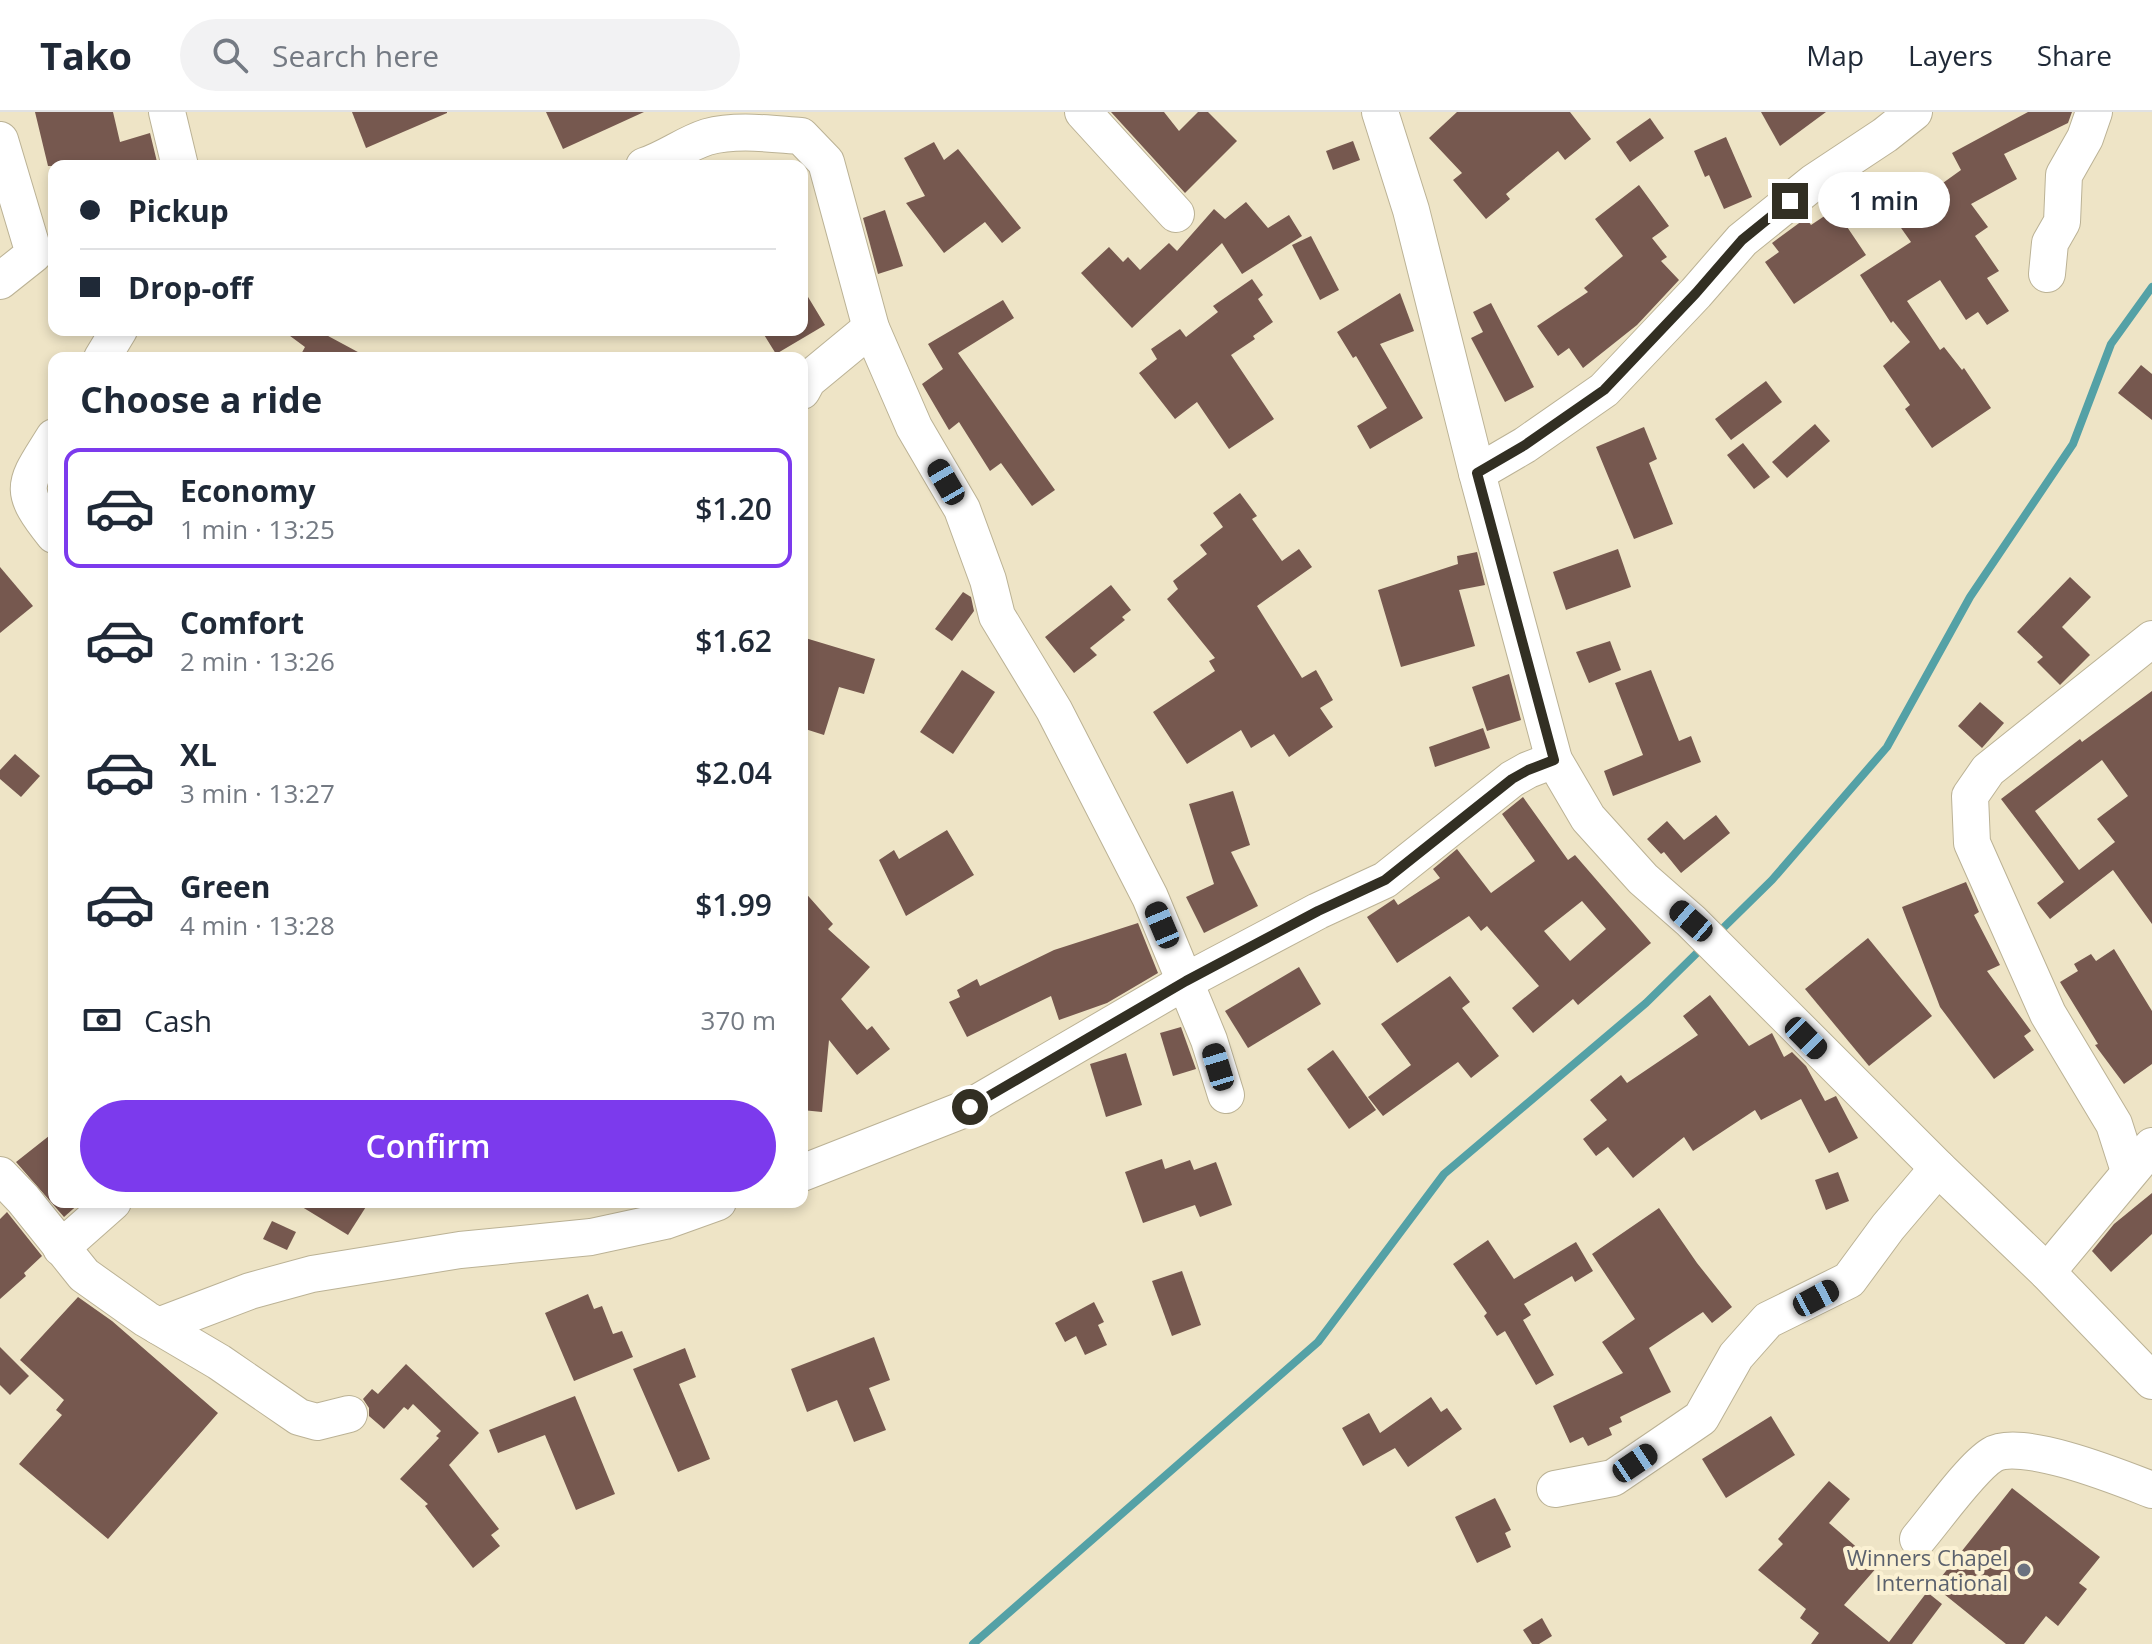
<!DOCTYPE html>
<html lang="en">
<head>
<meta charset="utf-8">
<style>
  :root { --surface:#fff; --page:#f2f2f3; --text:#1f2937; --muted:#747a83; --line:#e0e1e3; --accent:#7c3aed }
  body { margin:0; font-family:"Open Sans",sans-serif; background:var(--page); color:var(--text); height:100vh; display:flex; flex-direction:column; font-size:30px; white-space:nowrap }
  * { box-sizing:border-box; margin:0 }
  p { font-size:26px; color:var(--muted) }
  .icon { flex:none; width:44px; height:44px; fill:none; stroke:currentColor; stroke-width:2; stroke-linecap:round; stroke-linejoin:round }
  .map { position:relative; flex:1; overflow:hidden }
  .sheet { position:absolute; left:48px; top:240px; width:760px; height:856px; display:flex; flex-direction:column; background:var(--surface); border-radius:16px; box-shadow:0 4px 12px #0003 }
  .sheet>* { flex:none }
  .top-card { position:absolute; left:48px; top:48px; width:760px; height:176px; border-radius:16px; box-shadow:0 4px 12px #0003; display:grid; align-content:center; height:176px; padding:0 32px; background:var(--surface) }
  .end { position:absolute; width:36px; height:36px; margin:-18px; border:10px solid #322f23; background:#fff; box-shadow:0 0 0 4px #fff }
  .from { border-radius:50% }
  .bubble { position:absolute; height:56px; border-radius:28px; background:var(--surface); box-shadow:0 4px 12px #0003; font-size:26px; font-weight:600; line-height:56px; text-align:center }
  .car { position:absolute; width:24px; height:48px; margin:-24px -12px; border-radius:10px; box-shadow:0 0 6px 2px #0007; background:linear-gradient(#222 24%,#8ab4d8 0 40%,#222 0 76%,#8ab4d8 0 86%,#222 0) }
  .top-card b { display:flex; align-items:center; gap:28px; height:76px; font-size:30px }
  .top-card b+b { border-top:2px solid var(--line) }
  .top-card i { width:20px; height:20px; background:var(--text) }
  ul { padding:0; list-style:none }
  li { display:flex; align-items:center; gap:24px; height:120px; margin:0 16px 12px; padding:0 16px; border:4px solid transparent; border-radius:16px }
  li div { flex:1 }
  li b { display:block; font-size:30px }
  li em { font-style:normal; font-weight:600 }
  li.current { border-color:var(--accent) }
  li>.icon { width:72px; height:72px; stroke-width:1.5 }
  h2 { padding:0 32px; font-size:36px; line-height:96px }
  .pay { display:flex; align-items:center; gap:20px; height:88px; padding:0 32px; font-size:30px }
  .pay p { margin-inline-start:auto }
  .primary-button { display:flex; gap:16px; margin-top:auto; padding:16px 32px }
  .primary-button a { flex:1; height:92px; border-radius:48px; background:var(--accent); color:#fff; font-size:32px; font-weight:600; line-height:92px; text-align:center }
  header { display:flex; align-items:center; gap:48px; box-sizing:border-box; height:112px; padding:0 40px; background:var(--surface); border-bottom:2px solid var(--line) }
  header strong { font-size:38px }
  nav { display:flex; gap:44px; margin-inline-start:auto; font-size:28px }
  .search { width:560px; height:72px; background:var(--page); display:flex; align-items:center; gap:20px; box-sizing:border-box; padding:0 28px; border-radius:44px; color:var(--muted); font-size:30px }
  .map>svg:first-child { display:block }
  .lines { fill:none; stroke-linecap:round; stroke-linejoin:round }
  .stream { stroke:#54a1a6; stroke-width:8 }
  .building { fill:#76584f; fill-rule:evenodd }
  .minor-casing { stroke:#bbb295; stroke-width:38 }
  .minor { stroke:#fff; stroke-width:36 }
  .route { stroke:#322f23; stroke-width:10 }
  .worship-dot { fill:#6b7280; stroke:#fbf1d3; stroke-width:3 }
  .labels { text-anchor:middle; dominant-baseline:central; stroke-width:8; stroke-linejoin:round; paint-order:stroke }
  .worship-label { font-size:22px; fill:#5b616d; stroke:#fbf1d3; text-anchor:end }
</style>
</head>
<body>
<header>
<strong>Tako</strong>
<div class="search"><svg class="icon" aria-label="search" viewBox="0 0 24 24"><circle cx="10" cy="10" r="6"/><path d="M15 15l6 6"/></svg>Search here</div>
<nav><a>Map</a><a>Layers</a><a>Share</a></nav>
</header>
<div class="map">
<svg width="2152" height="1532" viewBox="0 0 2152 1532">
  <rect width="100%" height="100%" fill="#eee4c6"/>
  <g class="lines">
    <g class="stream">
      <path d="M1716,823L1772,768L1887,635L1970,485L2073,332L2111,232L2152,175"/>
      <path d="M973,1532L1318,1230L1444,1062L1646,891L1703,835"/>
    </g>
  </g>
  <g class="building">
    <path d="M35,0H113L120,30L150,21L158,54H48Z"/>
    <path d="M352,0H447V1L366,36Z"/>
    <path d="M546,0H644L563,37Z"/>
    <path d="M1111,0H1164L1179,19L1198,0H1208L1237,29L1185,81Z"/>
    <path d="M1457,0H1570L1591,27L1565,48L1558,39L1506,82L1510,87L1486,107L1453,68L1462,61L1429,26Z"/>
    <path d="M1761,0H1826L1780,34Z"/>
    <path d="M2028,0H2072L2068,11L2004,42L2017,67L1971,92L1988,115L1975,124L1999,159L1987,166L2009,199L1987,213L1978,200L1966,208L1940,168L1907,189L1940,238L1944,235L1962,258L1964,256L1991,296L1932,336L1905,297L1910,293L1883,254L1910,230L1893,209L1891,211L1860,163L1911,130L1894,106L1961,58L1952,41Z"/>
    <path d="M1650,6L1664,26L1630,50L1616,30Z"/>
    <path d="M1726,25L1752,85L1724,97L1709,63L1705,65L1694,39Z"/>
    <path d="M1353,29L1360,48L1333,58L1326,39Z"/>
    <path d="M934,30L944,48L958,37L1021,116L1002,131L985,110L944,141L906,91L925,84L904,46Z"/>
    <path d="M1639,73L1669,114L1652,126L1667,145L1661,149L1679,168L1637,213L1583,256L1569,236L1558,244L1537,214L1588,180L1584,176L1623,144L1595,107Z"/>
    <path d="M1246,90L1268,116L1289,103L1302,124L1242,162L1222,131L1132,216L1081,161L1109,135L1123,150L1128,145L1140,158L1169,131L1177,139L1214,97L1225,107Z"/>
    <path d="M1835,97L1866,143L1794,192L1765,150L1779,140L1772,131L1806,106L1811,113Z"/>
    <path d="M885,98L903,154L878,162L863,106Z"/>
    <path d="M1311,124L1339,178L1320,188L1292,133Z"/>
    <path d="M1252,167L1263,183L1258,187L1273,210L1253,224L1255,227L1231,243L1274,307L1229,337L1197,290L1175,307L1139,261L1157,247L1151,237L1180,217L1186,225L1218,200L1213,194Z"/>
    <path d="M802,175L825,213L776,242L761,218H802Z"/>
    <path d="M1400,181L1414,219L1380,232L1423,306L1370,337L1357,314L1387,296L1356,244L1353,246L1337,220Z"/>
    <path d="M1003,188L1014,206L958,241L1055,378L1032,394L1001,351L990,359L959,310L949,318L922,272L943,257L928,232Z"/>
    <path d="M1491,191L1534,275L1505,290L1471,226L1483,220L1473,200Z"/>
    <path d="M282,218H317L369,246H299L305,235Z"/>
    <path d="M2141,253L2152,262V308L2118,281Z"/>
    <path d="M1766,269L1782,290L1731,328L1715,307Z"/>
    <path d="M1815,312L1830,329L1787,366L1772,350Z"/>
    <path d="M1644,315L1657,347L1649,351L1673,412L1634,427L1596,335Z"/>
    <path d="M1743,331L1770,365L1754,377L1727,343Z"/>
    <path d="M1240,381L1257,404L1252,407L1282,449L1299,437L1312,455L1257,494L1302,566L1316,558L1333,588L1320,596L1333,615L1289,645L1274,622L1251,636L1241,618L1187,652L1153,600L1215,559L1209,549L1215,546L1167,487L1178,477L1173,469L1207,442L1200,433L1223,415L1213,401Z"/>
    <path d="M1618,437L1631,475L1566,498L1553,460Z"/>
    <path d="M1477,440L1485,473L1459,478L1475,534L1401,555L1378,478L1458,452L1457,444Z"/>
    <path d="M0,455L33,494L0,521Z"/>
    <path d="M2070,465L2091,485L2062,515L2090,543L2060,573L2037,550L2043,545L2017,520Z"/>
    <path d="M1111,473L1131,498L1122,505L1125,508L1090,536L1097,543L1074,561L1045,525Z"/>
    <path d="M963,480L971,485L974,499L952,529L935,517Z"/>
    <path d="M802,525L875,547L864,582L839,575L824,623L802,616Z"/>
    <path d="M1610,529L1621,558L1589,571L1576,540Z"/>
    <path d="M962,558L995,580L953,642L920,620Z"/>
    <path d="M1651,558L1679,629L1691,624L1701,650L1613,684L1604,659L1643,643L1615,571Z"/>
    <path d="M1509,562L1521,608L1487,619L1472,575Z"/>
    <path d="M2152,579V812L2113,758L2050,807L2037,791L2064,770L2001,687L2080,627L2082,630ZM2102,648L2128,684L2097,707L2115,730L2079,758L2035,699Z"/>
    <path d="M1980,590L2004,611L1982,636L1958,614Z"/>
    <path d="M1483,616L1490,636L1435,655L1429,635Z"/>
    <path d="M15,642L40,664L21,685L0,667V658Z"/>
    <path d="M1233,679L1250,733L1231,740L1258,794L1204,821L1186,785L1214,772L1189,692Z"/>
    <path d="M1523,685L1568,748L1575,743L1651,831L1578,893L1573,887L1533,921L1512,896L1539,874L1487,814L1481,819L1469,804L1397,851L1367,805L1394,787L1398,793L1440,766L1433,757L1457,737L1491,781L1535,749L1502,702ZM1582,789L1606,817L1570,849L1544,819Z"/>
    <path d="M1716,703L1730,721L1681,761L1664,740L1661,742L1647,727L1667,709L1684,728Z"/>
    <path d="M947,718L974,763L906,804L879,748L894,738L899,747Z"/>
    <path d="M1966,770L1979,800L1974,803L2000,853L1987,859L2031,919L2024,924L2034,938L1994,967L1940,895L1902,795Z"/>
    <path d="M802,777L833,812L828,817L870,855L841,887L867,918L872,914L890,937L857,963L829,928L822,1000L802,998Z"/>
    <path d="M1138,811L1158,861L1107,891L1059,908L1051,884L967,925L949,890L960,885L957,878L977,867L980,874L1054,838Z"/>
    <path d="M1868,826L1932,904L1869,954L1805,877Z"/>
    <path d="M2114,837L2152,899V952L2124,972L2095,933L2098,932L2060,870L2078,859L2074,852L2091,842L2096,849Z"/>
    <path d="M1299,855L1321,892L1248,936L1225,899Z"/>
    <path d="M1450,864L1470,890L1462,896L1499,944L1471,966L1458,950L1383,1004L1368,985L1411,953L1381,912Z"/>
    <path d="M1710,883L1749,934L1772,921L1784,945L1792,940L1806,954L1825,989L1836,984L1858,1026L1829,1041L1801,987L1761,1008L1755,998L1693,1039L1684,1025L1633,1066L1608,1035L1596,1044L1583,1027L1607,1008L1590,988L1621,963L1627,971L1698,923L1683,904Z"/>
    <path d="M1181,915L1196,957L1173,964L1160,921Z"/>
    <path d="M1333,938L1376,998L1349,1017L1307,957Z"/>
    <path d="M1126,941L1142,993L1106,1005L1090,952Z"/>
    <path d="M54,1020V1090H81L64,1105L16,1050Z"/>
    <path d="M1162,1047L1165,1057L1190,1048L1194,1058L1216,1050L1232,1093L1200,1105L1195,1093L1143,1111L1125,1060Z"/>
    <path d="M1838,1060L1849,1089L1826,1098L1815,1068Z"/>
    <path d="M2152,1081V1122L2111,1160L2092,1139L2114,1112Z"/>
    <path d="M294,1090H369L348,1123Z"/>
    <path d="M1659,1096L1697,1151L1732,1195L1712,1211L1703,1200L1649,1236L1671,1280L1620,1305L1622,1310L1609,1316L1612,1323L1588,1334L1583,1325L1570,1331L1553,1294L1623,1261L1602,1230L1635,1207L1592,1142Z"/>
    <path d="M7,1100L42,1144L24,1161L26,1164L0,1187V1107Z"/>
    <path d="M272,1109L296,1120L287,1138L263,1127Z"/>
    <path d="M1488,1128L1514,1167L1576,1130L1593,1159L1575,1170L1572,1164L1524,1192L1531,1203L1523,1208L1554,1263L1536,1273L1505,1219L1497,1224L1484,1204L1487,1201L1453,1152Z"/>
    <path d="M1182,1159L1201,1213L1172,1224L1152,1169Z"/>
    <path d="M588,1182L594,1197L602,1194L613,1222L622,1219L633,1245L574,1269L545,1201Z"/>
    <path d="M78,1185L112,1209L218,1301L108,1427L19,1352L62,1303L56,1298L64,1288L20,1248Z"/>
    <path d="M1094,1190L1104,1210L1098,1213L1107,1233L1085,1243L1076,1224L1065,1230L1055,1211Z"/>
    <path d="M874,1225L890,1268L869,1276L886,1318L854,1330L837,1288L807,1300L791,1257Z"/>
    <path d="M0,1235L29,1264L10,1283L0,1273Z"/>
    <path d="M685,1236L696,1265L679,1272L710,1347L678,1360L633,1257Z"/>
    <path d="M406,1252L479,1321L449,1353L499,1417L491,1423L500,1434L473,1456L425,1394L428,1392L400,1367L439,1326L436,1324L441,1319L413,1292L408,1298L404,1295L384,1317L369,1304V1296L363,1287L372,1277L378,1282Z"/>
    <path d="M575,1284L615,1382L576,1398L545,1323L498,1341L489,1318Z"/>
    <path d="M1431,1285L1441,1300L1447,1296L1462,1317L1408,1355L1395,1336L1363,1354L1342,1316L1369,1301L1380,1321Z"/>
    <path d="M1771,1304L1795,1343L1726,1386L1702,1347Z"/>
    <path d="M1829,1369L1850,1387L1829,1411L1878,1454L1844,1493L1889,1530L1927,1480L1942,1492L1912,1532H1811L1819,1521L1800,1506L1806,1497L1758,1458L1783,1432L1778,1427Z"/>
    <path d="M2012,1376L2100,1445L2079,1471L2087,1477L2058,1514L2046,1504L2024,1532H2006L1934,1474Z"/>
    <path d="M1495,1386L1511,1418L1505,1421L1511,1435L1477,1451L1455,1405Z"/>
    <path d="M1542,1506L1552,1524L1539,1532H1532L1523,1518Z"/>
  </g>
  <g class="lines">
    <g class="minor-casing">
      <g id="minor">
        <path d="M167,0L180,54"/>
        <path d="M1083,0L1176,102"/>
        <path d="M1380,0L1411,98L1477,361L1554,648L1588,706L1643,767L1691,809L1938,1056L2047,1160L2152,1269"/>
        <path d="M0,28L34,142L0,169"/>
        <path d="M644,54C666,47 685,32 707,25C737,17 771,22 801,24L826,50L871,216L914,315L962,397L988,468L997,504L1054,598L1150,785L1209,928L1226,983"/>
        <path d="M2047,162L2050,131L2062,110L2064,63L2085,26L2094,0"/>
        <path d="M102,246L119,218"/>
        <path d="M802,279L808,268L871,216"/>
        <path d="M54,325C25,372 16,376 54,423"/>
        <path d="M1477,361L1525,333L1604,278L1696,181L1742,128L1814,70L1885,23L1914,0"/>
        <path d="M2129,1059L2114,1012L2048,902L1972,731L1970,684L1988,658L2152,527"/>
        <path d="M802,1061L970,995L1186,869L1318,799L1385,768L1512,667L1528,658L1554,648"/>
        <path d="M0,1063L23,1087L84,1163L146,1207L219,1250L299,1305L317,1310L349,1302"/>
        <path d="M61,1136L113,1090"/>
        <path d="M2047,1160L2152,1034"/>
        <path d="M158,1214L250,1179L312,1162L460,1138L591,1125L665,1109L718,1090"/>
        <path d="M1555,1377L1613,1366L1701,1306L1736,1244L1768,1208L1849,1168L1888,1115L1938,1056"/>
        <path d="M1918,1427C1936,1406 1971,1356 1992,1343C2020,1325 2121,1366 2152,1378"/>
      </g>
    </g>
    <use href="#minor" class="minor"/>
  </g>
  <g class="lines">
    <path class="route" d="M970,995L1186,869L1318,799L1385,768L1512,667L1528,658L1554,648L1477,361L1525,333L1604,278L1696,181L1742,128L1790,89"/>
  </g>
  <circle class="worship-dot" cx="2024" cy="1458" r="8"/>
  <g class="labels">
    <g class="worship-label">
      <text x="2008" y="1445">Winners Chapel<tspan x="2008" dy="25">International</tspan></text>
    </g>
  </g>
</svg>
<i class="end from" style="left:970px;top:995px"></i>
<i class="end" style="left:1790px;top:89px"></i>
<div class="bubble" style="left:1818px;top:60px;width:132px">1 min</div>
<i class="car" style="left:946px;top:370px;rotate:330deg"></i>
<i class="car" style="left:1691px;top:809px;rotate:311deg"></i>
<i class="car" style="left:1162px;top:813px;rotate:337deg"></i>
<i class="car" style="left:1806px;top:926px;rotate:135deg"></i>
<i class="car" style="left:1218px;top:955px;rotate:343deg"></i>
<i class="car" style="left:1816px;top:1186px;rotate:62deg"></i>
<i class="car" style="left:1635px;top:1351px;rotate:56deg"></i>
<div class="top-card">
<b><i class="from"></i>Pickup</b>
<b><i></i>Drop-off</b>
</div>
<section class="sheet">
<h2>Choose a ride</h2>
<ul>
<li class="current"><svg class="icon" aria-label="car" viewBox="0 0 24 24"><path d="M5 17H2v-5l4-1 3-4h7l3 4 3 1v5h-3M9 17h6M6 11h13"/><circle cx="7" cy="17" r="2"/><circle cx="17" cy="17" r="2"/></svg><div><b>Economy</b><p>1 min · 13:25</p></div><em>$1.20</em></li>
<li><svg class="icon" aria-label="car" viewBox="0 0 24 24"><path d="M5 17H2v-5l4-1 3-4h7l3 4 3 1v5h-3M9 17h6M6 11h13"/><circle cx="7" cy="17" r="2"/><circle cx="17" cy="17" r="2"/></svg><div><b>Comfort</b><p>2 min · 13:26</p></div><em>$1.62</em></li>
<li><svg class="icon" aria-label="car" viewBox="0 0 24 24"><path d="M5 17H2v-5l4-1 3-4h7l3 4 3 1v5h-3M9 17h6M6 11h13"/><circle cx="7" cy="17" r="2"/><circle cx="17" cy="17" r="2"/></svg><div><b>XL</b><p>3 min · 13:27</p></div><em>$2.04</em></li>
<li><svg class="icon" aria-label="car" viewBox="0 0 24 24"><path d="M5 17H2v-5l4-1 3-4h7l3 4 3 1v5h-3M9 17h6M6 11h13"/><circle cx="7" cy="17" r="2"/><circle cx="17" cy="17" r="2"/></svg><div><b>Green</b><p>4 min · 13:28</p></div><em>$1.99</em></li>
</ul>
<div class="pay"><svg class="icon" aria-label="cash" viewBox="0 0 24 24"><path d="M3 7h18v10H3z"/><circle cx="12" cy="12" r="2"/></svg>Cash<p>370 m</p></div>
<div class="primary-button"><a>Confirm</a></div>
</section>
</div>
</body>
</html>
